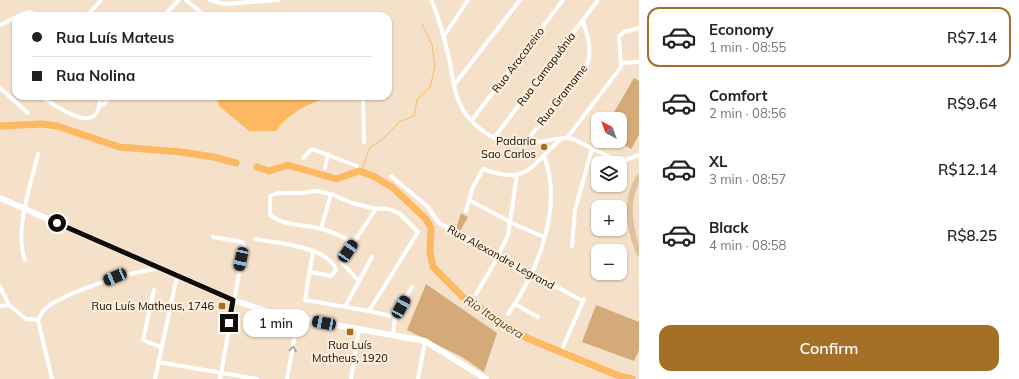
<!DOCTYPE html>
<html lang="en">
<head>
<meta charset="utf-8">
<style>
  :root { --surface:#fff; --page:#f2f2f2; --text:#222; --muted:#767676; --line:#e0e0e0; --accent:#a47028 }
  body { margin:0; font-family:Mulish,sans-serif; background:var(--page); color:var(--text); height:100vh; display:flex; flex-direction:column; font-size:15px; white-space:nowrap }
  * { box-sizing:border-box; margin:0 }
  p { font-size:13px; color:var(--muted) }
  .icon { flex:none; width:22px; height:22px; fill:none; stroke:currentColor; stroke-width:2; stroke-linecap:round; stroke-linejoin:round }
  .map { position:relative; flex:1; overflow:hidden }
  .drawer { display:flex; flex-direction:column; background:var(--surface); width:380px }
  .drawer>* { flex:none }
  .banner { position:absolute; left:12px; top:12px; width:380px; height:88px; border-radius:12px; box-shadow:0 1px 3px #0004; display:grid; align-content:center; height:88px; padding:0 20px; background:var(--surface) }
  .needle { width:26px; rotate:319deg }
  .controls { position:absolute; left:591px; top:112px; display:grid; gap:8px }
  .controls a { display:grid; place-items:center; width:36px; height:36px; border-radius:8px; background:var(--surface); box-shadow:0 1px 3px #0004; font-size:20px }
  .end { position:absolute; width:18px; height:18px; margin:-9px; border:5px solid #110b05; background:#fff; box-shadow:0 0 0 2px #fff }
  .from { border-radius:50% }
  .bubble { position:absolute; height:28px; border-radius:12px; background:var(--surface); box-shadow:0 1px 3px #0004; font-size:13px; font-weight:600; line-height:28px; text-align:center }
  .car { position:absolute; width:12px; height:24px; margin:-12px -6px; border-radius:5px; box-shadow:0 0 3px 1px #0007; background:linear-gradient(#222 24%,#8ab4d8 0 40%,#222 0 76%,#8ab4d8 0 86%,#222 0) }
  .banner b { display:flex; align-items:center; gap:14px; height:38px; font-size:15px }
  .banner b+b { border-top:1px solid var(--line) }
  .banner i { width:10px; height:10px; background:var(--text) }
  ul { padding:7px 0 0; list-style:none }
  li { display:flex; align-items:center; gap:12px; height:60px; margin:0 8px 6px; padding:0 12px; border:2px solid transparent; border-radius:12px }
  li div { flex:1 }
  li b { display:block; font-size:15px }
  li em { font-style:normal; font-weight:600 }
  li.selected { border-color:var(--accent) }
  li>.icon { width:36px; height:36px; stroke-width:1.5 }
  .cta { display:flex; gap:8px; margin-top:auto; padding:8px 20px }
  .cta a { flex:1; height:46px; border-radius:12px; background:var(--accent); color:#fff; font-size:16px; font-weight:600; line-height:46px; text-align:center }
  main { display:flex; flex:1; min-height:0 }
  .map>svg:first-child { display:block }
  .green { fill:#d3aa78 }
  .water { fill:#fcb962 }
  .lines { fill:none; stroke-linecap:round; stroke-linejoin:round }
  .stream { stroke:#fcb962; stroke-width:1 }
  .river { stroke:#fcb962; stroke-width:7 }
  .street { stroke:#fff; stroke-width:4 }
  .secondary { stroke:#fff; stroke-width:6 }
  .primary { stroke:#dfc29d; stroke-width:6 }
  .oneway { stroke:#a09d9b }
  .route { stroke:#110b05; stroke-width:5 }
  .poi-dot { fill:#a47028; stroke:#ffefdd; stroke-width:1.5 }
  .labels { text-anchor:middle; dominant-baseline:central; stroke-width:4; stroke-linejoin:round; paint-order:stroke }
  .street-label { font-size:11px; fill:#110b05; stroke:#ffefdd }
  .poi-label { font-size:11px; fill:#110b05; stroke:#ffefdd; text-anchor:end }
  .water-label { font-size:12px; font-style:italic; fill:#573c18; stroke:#ffefdd }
</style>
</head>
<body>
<main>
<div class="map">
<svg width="639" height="379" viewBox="0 0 639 379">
  <rect width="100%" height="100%" fill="#f5e1ca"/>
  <g class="green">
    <path d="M634,78L639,81V135L631,149L618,141H620V119H610Z"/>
    <path d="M461,213L468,217L460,231L456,229Z"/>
    <path d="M426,284L497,333L484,372L462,357L407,330Z"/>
    <path d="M596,305L639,322V350L634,361L582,342Z"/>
  </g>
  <path class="water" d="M217,96H332C309,103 290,112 276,131H249L219,106Z"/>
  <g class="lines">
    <path class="stream" d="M361,172L370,147L382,140L399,122L414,116L417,100L430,87L435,67L432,45L422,24"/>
    <g class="river">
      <path d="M0,126L42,124L57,126L119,147L181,152L214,157L236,163"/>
      <path d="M257,167L269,171L288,165L336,179L359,171L373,176L392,187L426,219L431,228L430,252L433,267L463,297L527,338L619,376L632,379"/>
    </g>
    <g class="street">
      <path d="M186,0L205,16"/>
      <path d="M210,0L225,4L279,0"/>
      <path d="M431,0C441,22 446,44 451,68C453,79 454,93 460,104C468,122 491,141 512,143C530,145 549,139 567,138L573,139L620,162L639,155"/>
      <path d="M167,12L179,0"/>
      <path d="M18,16L29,12L44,16"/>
      <path d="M87,16L101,0"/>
      <path d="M0,25L16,17"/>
      <path d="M444,36L468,0"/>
      <path d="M622,63L639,62"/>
      <path d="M454,85L520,0"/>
      <path d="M0,88L28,113"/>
      <path d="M40,96C58,107 101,140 100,96"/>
      <path d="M363,98L364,142"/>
      <path d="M103,105L111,96"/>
      <path d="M472,120L563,0"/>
      <path d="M494,138L598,0"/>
      <path d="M567,138L621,67L619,36L624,32L639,28"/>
      <path d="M525,143L586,67C593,52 588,36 583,21"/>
      <path d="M303,158L312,149L357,166"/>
      <path d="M325,168L328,154"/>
      <path d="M391,176L428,207L439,223L581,300"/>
      <path d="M469,200L516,225L544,237"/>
      <path d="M466,211L472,189L483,169C530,186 530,165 562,138"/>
      <path d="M321,229L331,194"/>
      <path d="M213,237L242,242L244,246L220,379"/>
      <path d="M255,239C277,243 328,246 336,270L331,276L310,272"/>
      <path d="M353,243C342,236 331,231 318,228C301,224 284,226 270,215V196L278,193H302L316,191L331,194L352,203L372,208L389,209L399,213L418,232L369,311"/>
      <path d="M572,246L575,210L592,149"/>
      <path d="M313,251L305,300L369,311L395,317"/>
      <path d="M25,260C14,231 31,184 38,154"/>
      <path d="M359,281L342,263V260L376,209"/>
      <path d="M0,286L9,305"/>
      <path d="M154,290L143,340L161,347"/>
      <path d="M476,294L495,262L508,235L517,175"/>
      <path d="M515,304L538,317"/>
      <path d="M0,306L9,305L26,319L38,320L52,379"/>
      <path d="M345,307L372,257"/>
      <path d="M508,314C537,273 564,207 544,156"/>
      <path d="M38,320L43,311L51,304L71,294L115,277L159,268"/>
      <path d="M393,335L395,317L412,287"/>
      <path d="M563,347L584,299"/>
      <path d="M158,362L257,379"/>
      <path d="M155,379L177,276"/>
      <path d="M287,379L298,318"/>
      <path d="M351,379L359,330"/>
      <path d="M418,379L425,341"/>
    </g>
    <path class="secondary" d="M0,198L233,300L275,314L425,341L486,379"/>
    <path class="primary" d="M639,177C624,201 629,228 639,253"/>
  </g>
  <defs><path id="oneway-chevron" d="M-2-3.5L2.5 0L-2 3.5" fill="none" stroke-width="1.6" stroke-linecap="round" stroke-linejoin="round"/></defs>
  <use class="oneway" href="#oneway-chevron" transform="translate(293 349) rotate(-80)"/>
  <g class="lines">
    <path class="route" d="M57,223L233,300L229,323"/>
  </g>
  <g class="poi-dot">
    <circle cx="544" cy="147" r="4"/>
    <rect x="218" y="302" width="8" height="8" rx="2"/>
    <rect x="346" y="328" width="8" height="8" rx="2"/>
  </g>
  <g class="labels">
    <g class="street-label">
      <text transform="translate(518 60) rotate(-53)">Rua Aracazeiro</text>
      <text transform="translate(546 69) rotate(-53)">Rua Camapuânia</text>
      <text transform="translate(562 95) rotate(-52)">Rua Gramame</text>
      <text transform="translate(501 257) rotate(29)">Rua Alexandre Legrand</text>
    </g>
    <g class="poi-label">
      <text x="536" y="141">Padaria<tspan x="536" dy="13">Sao Carlos</tspan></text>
      <text x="214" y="306">Rua Luís Matheus, 1746</text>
      <text x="350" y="345" text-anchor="middle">Rua Luís<tspan x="350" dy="13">Matheus, 1920</tspan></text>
    </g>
    <g class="water-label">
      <text transform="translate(494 317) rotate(33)">Rio Itaquera</text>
    </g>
  </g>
</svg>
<div class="controls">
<a><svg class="needle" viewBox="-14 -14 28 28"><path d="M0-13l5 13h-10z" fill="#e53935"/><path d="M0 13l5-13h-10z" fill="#767676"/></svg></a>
<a><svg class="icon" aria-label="layers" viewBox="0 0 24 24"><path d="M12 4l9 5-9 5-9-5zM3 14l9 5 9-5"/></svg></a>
<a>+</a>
<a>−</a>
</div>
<i class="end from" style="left:57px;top:223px"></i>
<i class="end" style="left:229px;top:323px"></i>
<div class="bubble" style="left:243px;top:309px;width:66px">1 min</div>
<i class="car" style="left:348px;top:251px;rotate:34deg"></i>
<i class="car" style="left:241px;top:259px;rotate:192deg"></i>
<i class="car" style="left:115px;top:277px;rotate:247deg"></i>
<i class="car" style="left:401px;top:307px;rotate:29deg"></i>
<i class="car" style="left:324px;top:323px;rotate:281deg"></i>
<div class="banner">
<b><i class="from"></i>Rua Luís Mateus</b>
<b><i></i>Rua Nolina</b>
</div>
</div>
<section class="drawer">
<ul>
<li class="selected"><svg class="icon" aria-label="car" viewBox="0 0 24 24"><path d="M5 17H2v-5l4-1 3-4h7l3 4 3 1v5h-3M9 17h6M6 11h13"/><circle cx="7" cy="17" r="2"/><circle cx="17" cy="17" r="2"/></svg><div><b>Economy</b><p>1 min · 08:55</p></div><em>R$7.14</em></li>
<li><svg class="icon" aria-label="car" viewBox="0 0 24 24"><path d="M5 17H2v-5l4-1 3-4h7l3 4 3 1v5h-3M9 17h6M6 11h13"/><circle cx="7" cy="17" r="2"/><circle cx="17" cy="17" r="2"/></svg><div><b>Comfort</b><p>2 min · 08:56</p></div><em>R$9.64</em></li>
<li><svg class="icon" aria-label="car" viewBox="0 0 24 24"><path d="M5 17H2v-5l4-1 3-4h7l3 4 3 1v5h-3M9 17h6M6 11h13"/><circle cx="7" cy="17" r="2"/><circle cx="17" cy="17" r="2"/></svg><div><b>XL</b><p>3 min · 08:57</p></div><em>R$12.14</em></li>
<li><svg class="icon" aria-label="car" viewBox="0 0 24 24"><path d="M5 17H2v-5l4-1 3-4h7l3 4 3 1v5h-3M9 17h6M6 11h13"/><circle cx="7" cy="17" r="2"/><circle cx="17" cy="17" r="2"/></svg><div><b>Black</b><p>4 min · 08:58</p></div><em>R$8.25</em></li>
</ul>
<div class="cta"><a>Confirm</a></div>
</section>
</main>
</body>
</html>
